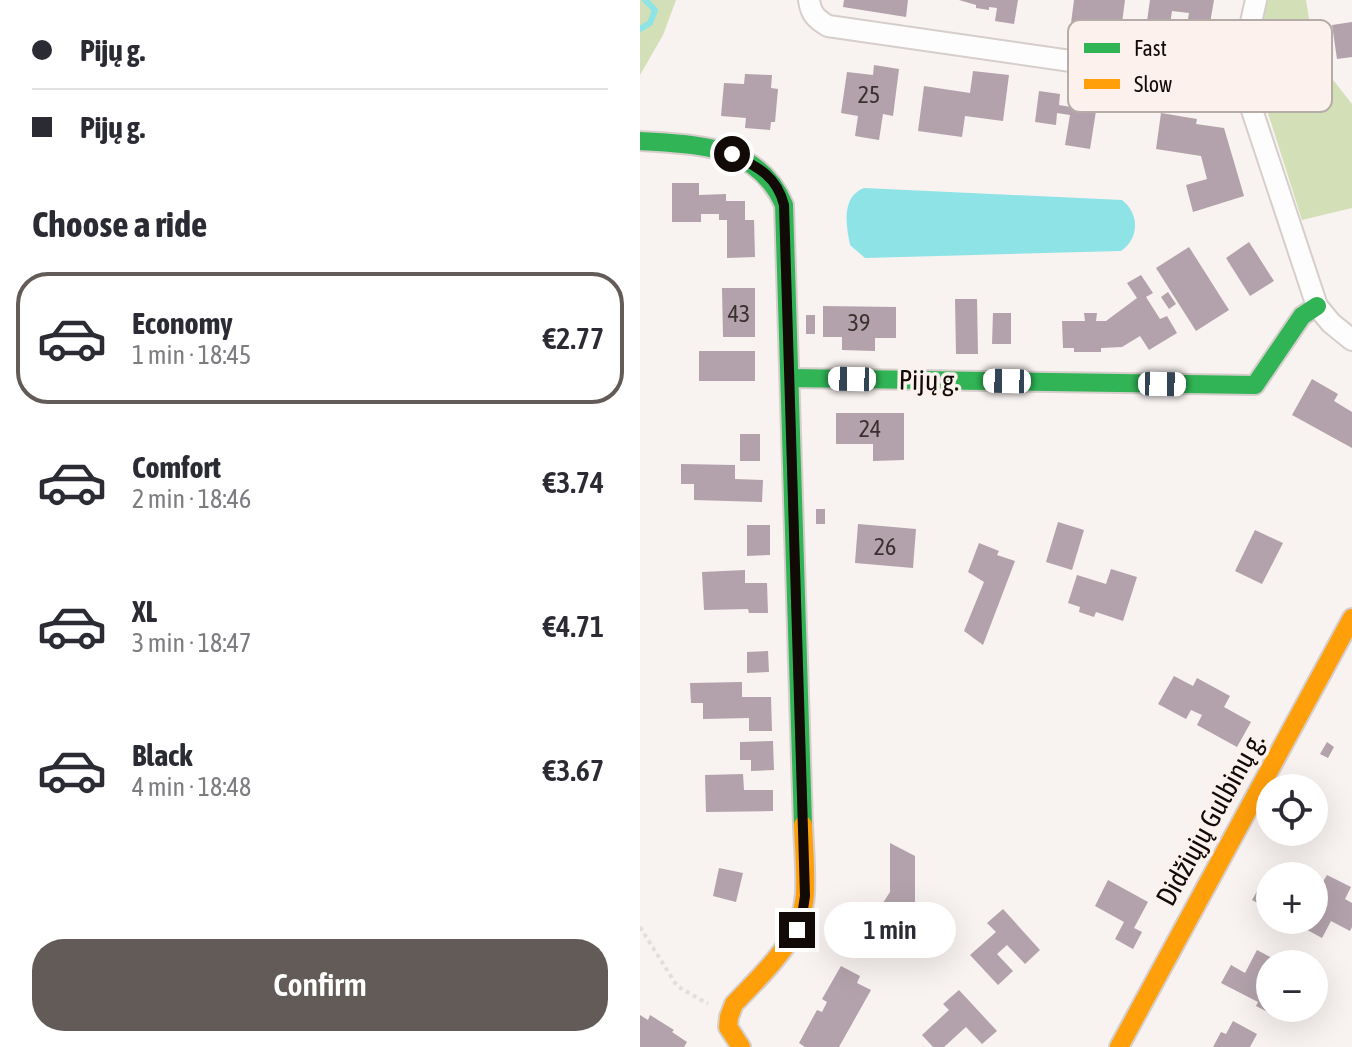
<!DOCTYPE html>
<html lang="en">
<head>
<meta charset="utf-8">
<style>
  :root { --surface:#fff; --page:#f2f2f3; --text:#2b2b33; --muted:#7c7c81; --line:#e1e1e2; --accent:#625b58 }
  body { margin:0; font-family:"Asap Condensed",sans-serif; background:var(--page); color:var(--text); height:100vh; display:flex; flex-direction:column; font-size:30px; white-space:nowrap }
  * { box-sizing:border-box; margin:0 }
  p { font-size:26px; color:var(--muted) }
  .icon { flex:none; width:44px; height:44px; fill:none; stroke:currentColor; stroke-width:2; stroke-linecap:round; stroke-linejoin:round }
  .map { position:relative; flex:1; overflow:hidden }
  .drawer { display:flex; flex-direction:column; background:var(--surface); width:640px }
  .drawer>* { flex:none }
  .hud { display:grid; align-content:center; height:176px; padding:0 32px; background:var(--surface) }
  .tools { position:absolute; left:616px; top:774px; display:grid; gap:16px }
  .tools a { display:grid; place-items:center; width:72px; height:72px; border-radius:50%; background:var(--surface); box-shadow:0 8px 32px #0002; font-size:40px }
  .end { position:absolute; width:36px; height:36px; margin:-18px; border:10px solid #120a06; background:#fff; box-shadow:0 0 0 4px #fff }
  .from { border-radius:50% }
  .bubble { position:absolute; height:56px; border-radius:28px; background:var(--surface); box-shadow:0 8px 32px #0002; font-size:26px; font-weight:600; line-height:56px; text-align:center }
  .car { position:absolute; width:24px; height:48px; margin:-24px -12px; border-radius:10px; box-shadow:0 0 6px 2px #0007; background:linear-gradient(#fff 24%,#345 0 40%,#fff 0 76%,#345 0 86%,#fff 0) }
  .hud b { display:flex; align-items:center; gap:28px; height:76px; font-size:30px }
  .hud b+b { border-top:2px solid var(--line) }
  .hud i { width:20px; height:20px; background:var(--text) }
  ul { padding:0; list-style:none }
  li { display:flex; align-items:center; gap:24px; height:132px; margin:0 16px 12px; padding:0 16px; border:4px solid transparent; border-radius:32px }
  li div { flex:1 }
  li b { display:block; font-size:30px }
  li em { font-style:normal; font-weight:600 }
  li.on { border-color:var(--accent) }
  li>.icon { width:72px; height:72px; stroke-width:1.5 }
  h2 { padding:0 32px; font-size:36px; line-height:96px }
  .button { display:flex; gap:16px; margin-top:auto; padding:16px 32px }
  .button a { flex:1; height:92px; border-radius:32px; background:var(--accent); color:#fff; font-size:32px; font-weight:600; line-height:92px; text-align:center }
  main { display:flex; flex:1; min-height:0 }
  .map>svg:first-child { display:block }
  .green { fill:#d2dfb7 }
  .water { fill:#8ee3e6 }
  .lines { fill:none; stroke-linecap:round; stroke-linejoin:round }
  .stream { stroke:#8ee3e6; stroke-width:6 }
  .building { fill:#b3a2ab }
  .street-casing { stroke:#d5cecb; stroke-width:24 }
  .fast-casing { stroke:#d5cecb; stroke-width:22 }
  .slow-casing { stroke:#d5cecb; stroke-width:22 }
  .path { stroke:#e0dede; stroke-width:4; stroke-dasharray:4 4; stroke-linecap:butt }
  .street { stroke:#fefdfd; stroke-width:20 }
  .fast { stroke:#30b455; stroke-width:18 }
  .slow { stroke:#ff9f0a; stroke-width:18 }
  .route { stroke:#120a06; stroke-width:10 }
  .labels { text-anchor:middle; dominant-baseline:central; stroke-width:7; stroke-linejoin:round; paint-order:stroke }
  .number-label { font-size:24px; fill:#3a302f }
  .street-label { font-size:28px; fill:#120a06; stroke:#fcf1ec }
  .key { fill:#fcf1ec; stroke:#b6aca7; stroke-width:2 }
  .key-label { font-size:22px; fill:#120a06 }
</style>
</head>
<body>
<main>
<section class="drawer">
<div class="hud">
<b><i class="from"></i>Pijų g.</b>
<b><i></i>Pijų g.</b>
</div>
<h2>Choose a ride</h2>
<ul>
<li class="on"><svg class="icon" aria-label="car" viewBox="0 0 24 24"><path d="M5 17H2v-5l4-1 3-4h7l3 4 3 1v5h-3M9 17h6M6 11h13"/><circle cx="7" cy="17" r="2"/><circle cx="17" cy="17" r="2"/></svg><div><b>Economy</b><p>1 min · 18:45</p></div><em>€2.77</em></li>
<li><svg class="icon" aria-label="car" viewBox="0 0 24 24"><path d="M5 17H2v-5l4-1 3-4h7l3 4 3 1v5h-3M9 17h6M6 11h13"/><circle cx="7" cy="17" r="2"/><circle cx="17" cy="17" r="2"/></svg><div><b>Comfort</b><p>2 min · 18:46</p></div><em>€3.74</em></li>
<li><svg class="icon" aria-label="car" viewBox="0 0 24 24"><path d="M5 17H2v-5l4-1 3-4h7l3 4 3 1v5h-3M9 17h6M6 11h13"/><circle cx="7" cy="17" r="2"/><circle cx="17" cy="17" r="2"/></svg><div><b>XL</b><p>3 min · 18:47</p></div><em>€4.71</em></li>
<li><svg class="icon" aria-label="car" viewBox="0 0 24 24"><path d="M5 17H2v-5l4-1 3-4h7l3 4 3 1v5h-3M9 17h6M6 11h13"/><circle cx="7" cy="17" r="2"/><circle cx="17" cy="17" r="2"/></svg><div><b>Black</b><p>4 min · 18:48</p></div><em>€3.67</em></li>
</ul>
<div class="button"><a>Confirm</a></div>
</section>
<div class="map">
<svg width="712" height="1047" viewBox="0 0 712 1047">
  <rect width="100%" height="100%" fill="#f8f2f0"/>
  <g class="green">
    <path d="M0,0H36L23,35L0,75Z"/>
    <path d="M625,0H666L675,57L712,104V208L662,220L614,69Z"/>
  </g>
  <path class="water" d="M224,188L482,200C500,214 499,239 481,251L225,258L210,245C206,225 201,197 224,188Z"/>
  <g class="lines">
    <path class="stream" d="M0,29L10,23L15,10L5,0"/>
  </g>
  <g class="building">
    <path d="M204,0H268L266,17L203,7Z"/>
    <path d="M319,0H378L374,24L355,21L357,8L349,7V10L336,8V5Z"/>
    <path d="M434,0H485L482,23L458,20L456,35L430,31Z"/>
    <path d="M510,0H574L565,52L543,49L549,13L532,11L527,46L504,42Z"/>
    <path d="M712,22V57L697,59L692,25Z"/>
    <path d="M234,65L259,69L253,116L243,114L239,140L215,136L218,116L201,113L207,72L233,75Z"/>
    <path d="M333,71L369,75L363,121L325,116L322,137L278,131L284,86L330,93Z"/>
    <path d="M105,74L132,75L131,88L138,89L135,122H131L130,130L105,128L106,118L81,116L84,83L104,84Z"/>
    <path d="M434,88L459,92L450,149L425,145L430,115L417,113L416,125L395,122L399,91L420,94L419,105L431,107Z"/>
    <path d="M521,113L557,119L556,124L584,128L604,196L553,212L546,185L567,179L561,156L516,149Z"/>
    <path d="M32,183H59V195L86,194V201H105V220H114L115,257L87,258V220H79V214H61V222H32Z"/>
    <path d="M609,242L634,281L610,296L586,258Z"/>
    <path d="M549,247L589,310L556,331L516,268Z"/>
    <path d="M501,275L513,293L506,297L520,319L527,316L537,333L509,350L500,336L482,347L461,348V352H434V348H423L422,321H445L444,313H457L456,321H466L497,298L487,283Z"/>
    <path d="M82,288H115V337H83Z"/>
    <path d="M528,292L536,304L529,309L521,297Z"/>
    <path d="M315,299H337L338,354H316Z"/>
    <path d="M183,306L256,307V338H235V351L202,350V337H183Z"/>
    <path d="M353,313H371V344H352Z"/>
    <rect x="166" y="315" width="9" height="19"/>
    <rect x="59" y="351" width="56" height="30"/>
    <path d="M672,379L698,394L694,401L712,412V448L652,415Z"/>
    <path d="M196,413H264V460L233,461V444H196Z"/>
    <rect x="100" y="434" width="20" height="27"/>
    <path d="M41,464L95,465V479L123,480L122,502L54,500V484H41Z"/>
    <rect x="176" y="509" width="9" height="15"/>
    <path d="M418,522L444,530L432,570L406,562Z"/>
    <path d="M218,524L276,529L273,568L215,563Z"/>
    <path d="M107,525H130V555L107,556Z"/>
    <path d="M615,530L643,543L622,584L595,571Z"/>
    <path d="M339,543L359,551L357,555L375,561L343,645L324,631L344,582L328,572Z"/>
    <path d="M471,569L497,577L483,621L456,612L454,617L439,612L440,607L428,603L437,575L466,584Z"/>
    <path d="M105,570V583H127L128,613H109L108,609L64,610L62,572Z"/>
    <path d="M128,651L129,672L107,673V652Z"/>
    <path d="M534,676L553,686L557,678L590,696L584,707L611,722L597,747L557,725L562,715L551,710L546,719L518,704Z"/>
    <path d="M102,682V697H131L132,731H109V718L63,719V703H51L50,683Z"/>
    <path d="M133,741L134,770L111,771V760H100V742Z"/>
    <path d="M687,742L694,747L688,758L680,754Z"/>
    <path d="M103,774L104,790H133V811L66,812L65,775Z"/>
    <path d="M250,843L275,856V907L249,954L213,934L222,919L230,923L250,892Z"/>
    <path d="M79,868L103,873L96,902L73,896Z"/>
    <path d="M687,875L711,887L705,899L712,903V927L710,931L691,921L682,938L649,920H674V897Z"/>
    <path d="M625,877L630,879V910L612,900Z"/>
    <path d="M468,880L508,902L494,928L502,932L493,949L475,939L484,922L455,906Z"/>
    <path d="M363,909L400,950L385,964L367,945L357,954L373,971L358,985L330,955L356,932L347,923Z"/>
    <path d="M617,950L643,964H630V1008H648L641,1019L616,1006L618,1002L581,983L591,965L605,973Z"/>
    <path d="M201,966L220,976L217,983L231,990L199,1047H165L159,1043L177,1010L182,1012L187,1002L182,999Z"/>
    <path d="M319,990L357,1031L342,1044L326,1027L304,1047H293L282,1035L309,1010L303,1004Z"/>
    <path d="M0,1015L8,1020L10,1015L34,1030L32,1032L47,1042L44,1047H0Z"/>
    <path d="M593,1021L617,1034L610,1047H573L581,1032L586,1034Z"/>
  </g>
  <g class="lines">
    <g class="street-casing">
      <g id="street">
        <path d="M169,0C171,14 176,19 188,26L604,86"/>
        <path d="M616,0L603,58L604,86L677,306L691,323L712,340"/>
      </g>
    </g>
    <g class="fast-casing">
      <g id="fast">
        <path d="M0,141C58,145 118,144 144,205L163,825"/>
        <path d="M150,378L615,385L662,316L677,306"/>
      </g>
    </g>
    <g class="slow-casing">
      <g id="slow">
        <path d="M101,1047L88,1027L89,1017L94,1004C123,973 162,940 165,894C166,871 164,848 163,825"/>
        <path d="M479,1047L712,618"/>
      </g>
    </g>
    <path class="path" d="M0,927L37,986L68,1004"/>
    <use href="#street" class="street"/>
    <use href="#fast" class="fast"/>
    <use href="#slow" class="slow"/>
  </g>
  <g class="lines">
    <path class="route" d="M92,154C118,167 137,176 144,205L165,896L162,916L157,930"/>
  </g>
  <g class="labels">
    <g class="number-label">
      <text x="229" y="94">25</text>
      <text x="99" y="313">43</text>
      <text x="219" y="322">39</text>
      <text x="230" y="428">24</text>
      <text x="245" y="546">26</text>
    </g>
    <g class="street-label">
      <text transform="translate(289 380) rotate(1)">Pijų g.</text>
      <text transform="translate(570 819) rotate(-61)">Didžiųjų Gulbinų g.</text>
    </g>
  </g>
  <rect x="428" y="20" width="264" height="92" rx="12" class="key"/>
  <rect x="444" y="43" width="36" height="10" fill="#30b455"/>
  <rect x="444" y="79" width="36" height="10" fill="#ff9f0a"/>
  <g class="key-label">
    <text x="494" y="56">Fast</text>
    <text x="494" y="92">Slow</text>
  </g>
</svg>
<div class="tools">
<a><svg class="icon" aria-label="locate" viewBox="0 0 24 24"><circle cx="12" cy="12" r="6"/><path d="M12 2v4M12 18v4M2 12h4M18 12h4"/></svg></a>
<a>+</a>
<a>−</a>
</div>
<i class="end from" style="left:92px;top:154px"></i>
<i class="end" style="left:157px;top:930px"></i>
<div class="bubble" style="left:184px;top:902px;width:132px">1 min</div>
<i class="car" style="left:212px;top:379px;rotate:271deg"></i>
<i class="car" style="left:367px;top:381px;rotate:271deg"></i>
<i class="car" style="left:522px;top:384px;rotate:91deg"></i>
</div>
</main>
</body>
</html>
